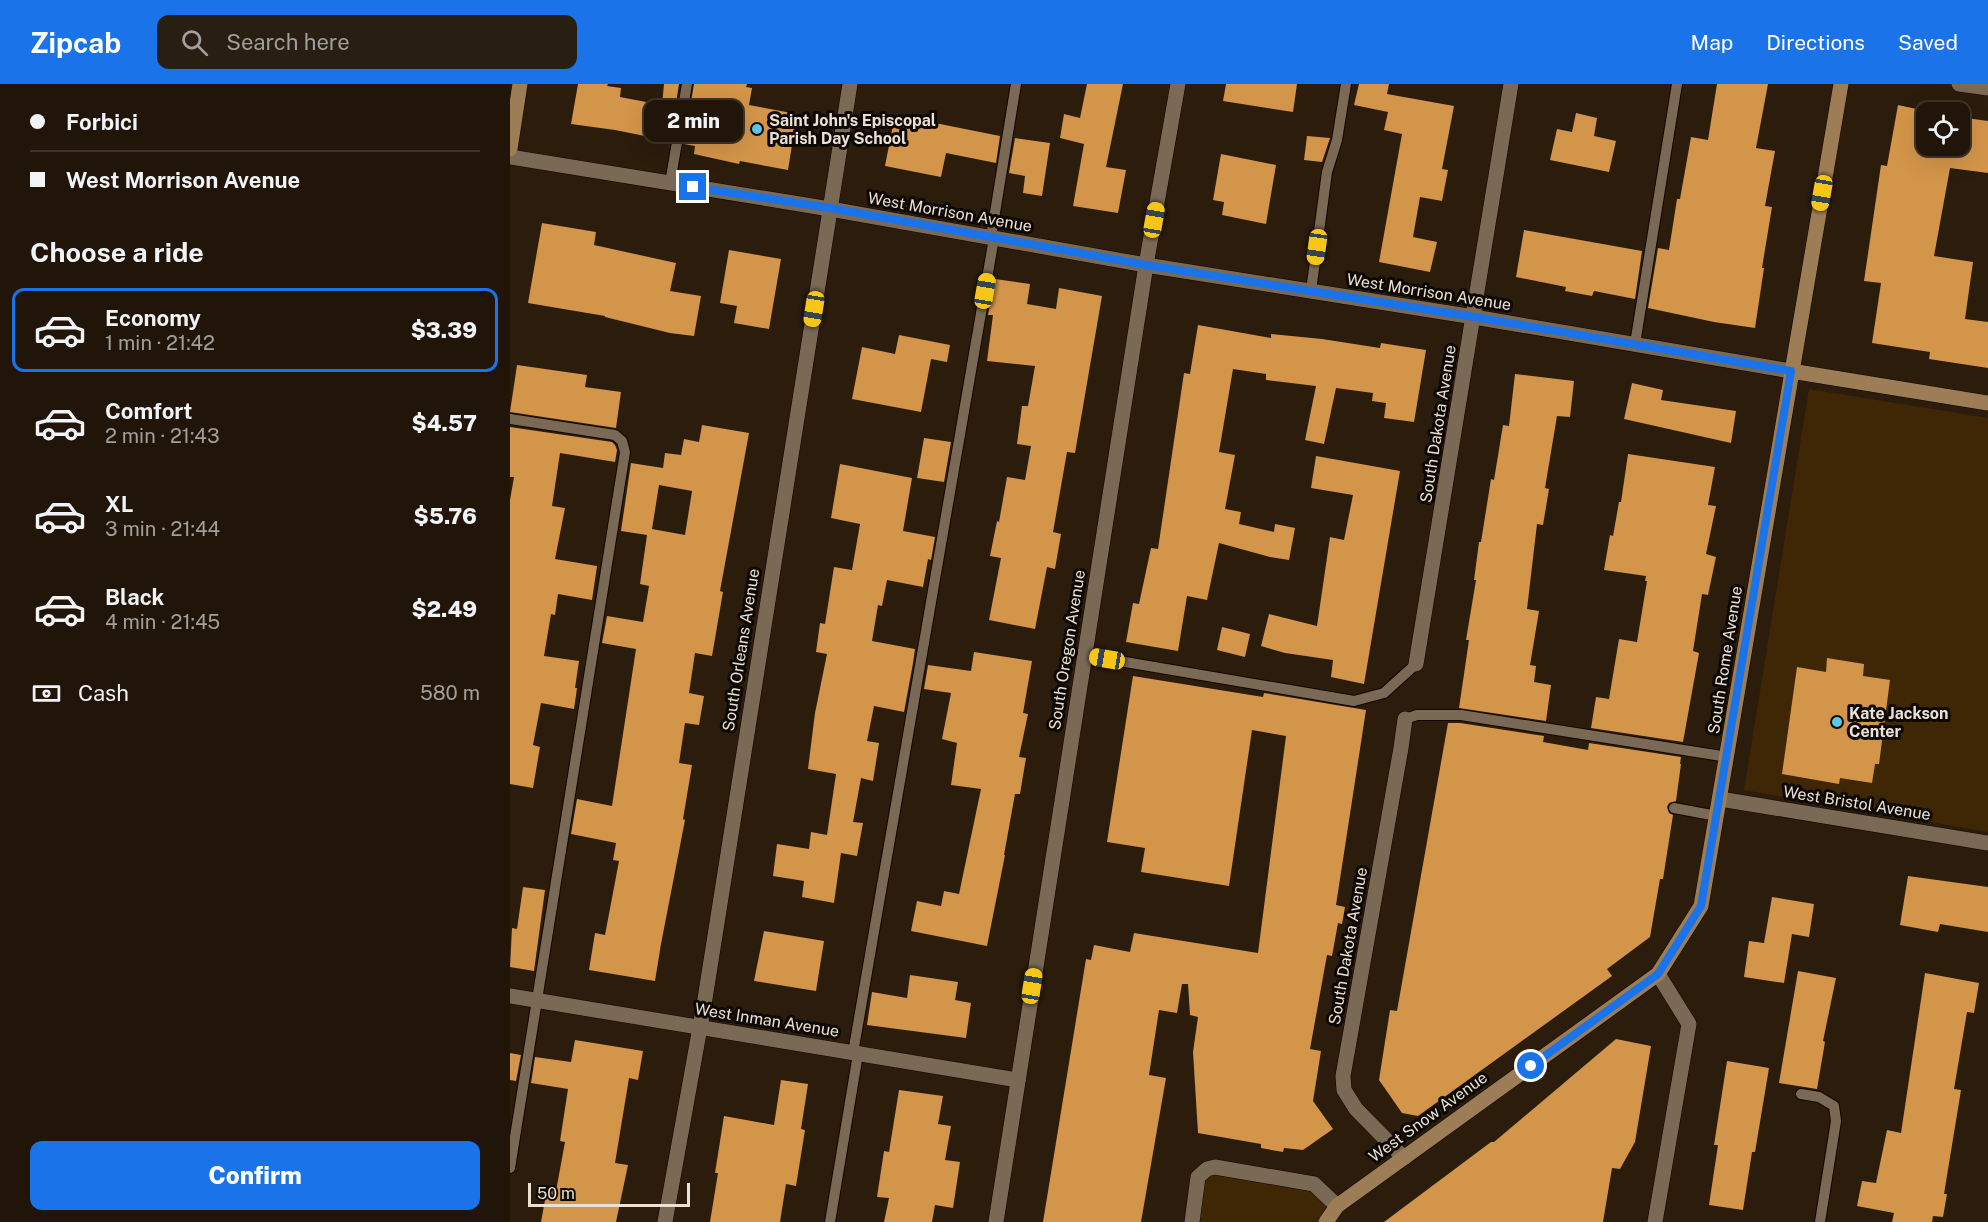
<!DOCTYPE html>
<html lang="en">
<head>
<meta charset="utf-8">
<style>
  :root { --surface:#201508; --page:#281e12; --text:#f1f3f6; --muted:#a29f9c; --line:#3d3429; --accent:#1a73e8 }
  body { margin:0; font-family:"Public Sans",sans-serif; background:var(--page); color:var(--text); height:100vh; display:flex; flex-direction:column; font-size:22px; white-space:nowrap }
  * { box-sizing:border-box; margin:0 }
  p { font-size:20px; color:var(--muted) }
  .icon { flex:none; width:33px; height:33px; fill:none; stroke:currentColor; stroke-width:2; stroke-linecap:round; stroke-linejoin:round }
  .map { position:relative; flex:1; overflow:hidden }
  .sheet { display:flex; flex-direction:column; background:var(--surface); width:510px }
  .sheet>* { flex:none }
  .guide { display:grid; align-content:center; height:132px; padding:0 30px; background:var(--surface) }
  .controls { position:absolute; left:1406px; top:18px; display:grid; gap:12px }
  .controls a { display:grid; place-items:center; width:54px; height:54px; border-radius:12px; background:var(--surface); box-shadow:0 6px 24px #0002,0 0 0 2px var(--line); font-size:30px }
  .scale { position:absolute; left:18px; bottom:15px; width:162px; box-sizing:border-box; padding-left:6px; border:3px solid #eae0d5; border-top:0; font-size:16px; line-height:21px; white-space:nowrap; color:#eae0d5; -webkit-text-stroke:4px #0e0803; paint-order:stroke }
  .end { position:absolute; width:27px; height:27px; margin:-14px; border:8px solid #1a73e8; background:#fff; box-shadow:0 0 0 3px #fff }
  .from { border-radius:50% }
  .bubble { position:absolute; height:42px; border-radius:12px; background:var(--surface); box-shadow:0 6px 24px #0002,0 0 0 2px var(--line); font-size:20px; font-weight:800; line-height:42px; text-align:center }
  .car { position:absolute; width:18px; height:36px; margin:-18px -9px; border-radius:8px; box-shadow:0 0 4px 2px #0007; background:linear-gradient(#f5c518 24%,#345 0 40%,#f5c518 0 76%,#345 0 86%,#f5c518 0) }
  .guide b { display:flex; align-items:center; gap:21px; height:57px; font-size:22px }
  .guide b+b { border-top:2px solid var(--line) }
  .guide i { width:15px; height:15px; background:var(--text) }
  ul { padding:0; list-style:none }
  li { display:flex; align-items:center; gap:18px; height:84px; margin:0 12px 9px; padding:0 18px; border:3px solid transparent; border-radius:12px }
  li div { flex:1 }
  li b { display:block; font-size:22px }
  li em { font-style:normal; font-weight:800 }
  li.selected { border-color:var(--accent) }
  li>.icon { width:54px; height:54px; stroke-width:1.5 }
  h2 { padding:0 30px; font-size:27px; line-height:72px }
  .pay { display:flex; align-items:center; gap:15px; height:66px; padding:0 30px; font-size:22px }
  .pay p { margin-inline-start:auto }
  .cta { display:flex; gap:12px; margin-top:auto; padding:12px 30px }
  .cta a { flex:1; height:69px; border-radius:12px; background:var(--accent); color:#fff; font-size:24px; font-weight:800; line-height:69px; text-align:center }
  header { display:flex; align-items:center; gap:36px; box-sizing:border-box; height:84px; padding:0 30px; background:var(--accent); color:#fff }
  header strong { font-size:28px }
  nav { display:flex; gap:33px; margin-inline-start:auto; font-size:21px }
  .search { width:420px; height:54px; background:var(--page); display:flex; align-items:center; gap:15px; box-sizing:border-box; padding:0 21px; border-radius:12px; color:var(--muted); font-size:22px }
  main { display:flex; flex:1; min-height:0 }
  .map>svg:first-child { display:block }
  .green { fill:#3f2705 }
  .building { fill:#d39549; fill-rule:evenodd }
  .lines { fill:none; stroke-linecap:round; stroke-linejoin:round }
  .lane-casing { stroke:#130600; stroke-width:12 }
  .street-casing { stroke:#130600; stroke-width:16 }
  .secondary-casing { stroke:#130600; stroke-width:16 }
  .lane { stroke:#7a6955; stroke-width:10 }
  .street { stroke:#7a6955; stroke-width:15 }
  .secondary { stroke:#9d7d56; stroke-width:15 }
  .route { stroke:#1a73e8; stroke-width:8 }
  .poi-dot { fill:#5bc8e6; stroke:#0e0803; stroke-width:2 }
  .labels { text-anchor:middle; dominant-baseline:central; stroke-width:6; stroke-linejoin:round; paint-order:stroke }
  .poi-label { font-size:16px; font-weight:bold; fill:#eae0d5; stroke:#0e0803; text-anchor:start }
  .street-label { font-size:16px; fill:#eae0d5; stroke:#0e0803 }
</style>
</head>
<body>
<header>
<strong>Zipcab</strong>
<div class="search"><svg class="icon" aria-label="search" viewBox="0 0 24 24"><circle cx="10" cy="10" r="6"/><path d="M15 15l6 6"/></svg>Search here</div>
<nav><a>Map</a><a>Directions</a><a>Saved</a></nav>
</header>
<main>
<section class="sheet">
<div class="guide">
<b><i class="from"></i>Forbici</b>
<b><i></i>West Morrison Avenue</b>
</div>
<h2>Choose a ride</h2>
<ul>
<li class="selected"><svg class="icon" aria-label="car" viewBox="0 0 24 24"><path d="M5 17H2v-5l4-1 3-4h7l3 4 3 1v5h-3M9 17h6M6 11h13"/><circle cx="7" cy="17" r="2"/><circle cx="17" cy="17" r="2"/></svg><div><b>Economy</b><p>1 min · 21:42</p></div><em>$3.39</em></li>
<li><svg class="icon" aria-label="car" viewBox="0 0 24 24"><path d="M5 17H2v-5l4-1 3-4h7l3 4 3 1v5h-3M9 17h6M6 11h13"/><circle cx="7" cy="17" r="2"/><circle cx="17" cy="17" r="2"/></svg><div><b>Comfort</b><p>2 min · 21:43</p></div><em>$4.57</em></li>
<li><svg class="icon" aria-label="car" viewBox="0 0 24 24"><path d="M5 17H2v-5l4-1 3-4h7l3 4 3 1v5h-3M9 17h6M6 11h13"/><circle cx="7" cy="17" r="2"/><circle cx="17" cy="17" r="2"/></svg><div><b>XL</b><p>3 min · 21:44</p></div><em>$5.76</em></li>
<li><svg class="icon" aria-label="car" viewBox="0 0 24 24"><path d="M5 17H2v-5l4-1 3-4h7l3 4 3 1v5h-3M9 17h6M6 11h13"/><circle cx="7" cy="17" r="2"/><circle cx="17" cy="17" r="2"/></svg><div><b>Black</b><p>4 min · 21:45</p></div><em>$2.49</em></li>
</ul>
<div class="pay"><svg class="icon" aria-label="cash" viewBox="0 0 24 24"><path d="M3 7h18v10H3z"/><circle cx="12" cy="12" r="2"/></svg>Cash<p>580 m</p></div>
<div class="cta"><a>Confirm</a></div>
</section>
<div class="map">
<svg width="1478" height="1138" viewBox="0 0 1478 1138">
  <rect width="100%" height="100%" fill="#2b1c0b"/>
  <g class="green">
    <path d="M1299,305L1478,334V748L1234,706Z"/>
    <path d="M700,1090L806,1101L820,1122L809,1138H685L691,1097Z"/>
  </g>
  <g class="building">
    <path d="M68,0H98L97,2L111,4L110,13L152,21L154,0H169L160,57L105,46L61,40Z"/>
    <path d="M184,0H237L236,3L242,4L239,21L287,30L278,86L230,77L229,80L184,70L185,62L174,60Z"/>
    <path d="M577,0H613L596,83L616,86L608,129L563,122L574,60L550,54L554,30L570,34Z"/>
    <path d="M716,0H787L783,28L713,17Z"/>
    <path d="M849,0H879L877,10L944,22L932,85L938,86L932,117L910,113L903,153L927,158L920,188L869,178L892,50L874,46L878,28L844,21Z"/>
    <path d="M1207,0H1258L1246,64L1265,67L1255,122L1262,123L1252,184H1254L1245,244L1204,238L1138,224L1148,164L1159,166L1167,115H1170L1181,53L1198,56Z"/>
    <path d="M1388,21L1416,27V62H1449V33L1478,37V89L1440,84L1424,172L1463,178L1455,235L1478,238V284L1419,275L1420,268L1362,259L1371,199L1354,197L1371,81L1377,82Z"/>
    <path d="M1066,29L1087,34L1084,52L1106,57L1099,88L1040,76L1047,45L1062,48Z"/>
    <path d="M385,31L490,52L486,79L436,69L431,93L375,82Z"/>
    <path d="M797,52L820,54L812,78L794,76Z"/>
    <path d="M505,54L540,59L532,112L513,109L515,92L499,89Z"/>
    <path d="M711,70L766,81L756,140L712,131L714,118L703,116Z"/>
    <path d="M32,139L86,148L84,161L166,179L160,207L191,212L184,252L160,249L95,233V232L18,219Z"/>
    <path d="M1014,146L1132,167L1125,215L1084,207L1082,212L1055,207L1056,203L1006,193Z"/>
    <path d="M219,166L271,175L259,245L224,239L227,222L210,219Z"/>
    <path d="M485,195L520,200L517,220L546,225L549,204L592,212L565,369L557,368L543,448L551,450L545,485L537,483L525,545L479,536L491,474L480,472L487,437L489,438L497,393L515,396L521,362L507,360L512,322H518L525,282L477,277L483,231H478Z"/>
    <path d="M688,241L761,254V250L812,255L870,264L871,259L916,266L904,338L874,334L876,319L862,317L863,309L826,304L814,360L795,356L806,302L756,296V290L723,285L709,368L725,371L715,425L731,428L729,440L764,448L765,440L785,444L779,476L760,473L709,459L697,516L677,512L668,567L616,558L623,519L629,520L641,464L648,465L674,289L680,290Z"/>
    <path d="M389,251L440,261L437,278L421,275L411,328L342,315L352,263L385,270Z"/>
    <path d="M7,281L77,291L75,303L111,308L106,344L0,328Z"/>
    <path d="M1005,290L1064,297L1060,333L1047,332L1035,404L1039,405L1033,441L1027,440L1017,525L1029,527L1020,581L1026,582L1024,598L1041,601L1036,637L949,624L959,556H956L966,496H964L969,458H971L981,395L984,396L993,341L999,342Z"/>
    <path d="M1122,299L1153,306L1151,316L1226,327L1221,359L1114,335Z"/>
    <path d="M192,341L239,349L210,507L213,508L202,572L185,569L179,609L194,612L189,641L175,639L169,679L182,681L173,735L175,736L151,860L145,897L79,886L85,849L95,851L109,777L103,776L106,759L61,750L67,715L102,722L126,565L92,559L97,532L133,538L139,502L130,500L137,451L111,447L121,379L153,384L155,369L171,371L174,355L189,358ZM149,401L182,407L175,451L142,445Z"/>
    <path d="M0,343L102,358L105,361L107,366L105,378L50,369L42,422L55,424L45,475L87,482L82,516L48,510L45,531L41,530L34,572L69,577L65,604H67L64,625L31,619L23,661L30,663L23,704L0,700V416L4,393H0Z"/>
    <path d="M414,354L441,358L434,398L407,394Z"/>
    <path d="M1118,370L1205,383L1198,421L1206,422L1196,470L1206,473L1198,511L1192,510L1183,567L1189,569L1173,658L1081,644L1086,613L1099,615L1109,555L1127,558L1137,497H1135L1136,492L1094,486L1100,451L1103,452L1109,418H1111Z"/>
    <path d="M806,372L890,387L854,600L821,593L823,576L775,569L751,562L759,530L807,542L820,453L834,456L843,411L801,404Z"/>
    <path d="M330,380L402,394L393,447L425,453L421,476L418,475L413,503L377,496L372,522L368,521L362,557L405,565L403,579L394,628L364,622L357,657L369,659L363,697L351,694L343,738L353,739L347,772L331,769L324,819L292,813L294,797L263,792L267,760L299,765L301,748L317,751L326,690L298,685L305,629L317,570L306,568L310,539L315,540L324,483L342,486L350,440L321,434Z"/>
    <path d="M712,543L740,550L735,573L707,566Z"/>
    <path d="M464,568L522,577L513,629L518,630L509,673L516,674L510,710H505L494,771H495L477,862L401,847L407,817L431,822L434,807L449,810L471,705L441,701L447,659L432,655L441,609L414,605L418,581L461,587Z"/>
    <path d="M1317,574L1354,580L1353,592L1380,596L1369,680H1365L1362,699L1330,694L1329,700L1272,690L1287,583L1316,588Z"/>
    <path d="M623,592L753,613L754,609L856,626L826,821L835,823L832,840L828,839L822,872L817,871L800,965L811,967L803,1017L823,1045L793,1066L774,1064L773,1068L751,1064V1060L688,1049L683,968L688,933L680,931L678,900H672L667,929L649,926L639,991L656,994L631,1138H533L576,875L581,876L584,861L620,868L624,849L748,869L776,652L742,646L719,802L631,788L635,764L597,758Z"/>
    <path d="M938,639H950L1034,652L1033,658L1078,666L1079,659L1171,673L1170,680H1171L1166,717L1159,719L1157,723L1159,729L1163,731L1153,795H1150L1140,853L1097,885L1102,892L908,1032L892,1029L869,996L880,926L887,927Z"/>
    <path d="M1398,792L1478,803V848L1430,840L1428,848L1390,841Z"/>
    <path d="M13,803L35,806L24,887L0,883L2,844L7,845Z"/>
    <path d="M1262,813L1304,820L1299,853L1282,850L1274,899L1234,893L1239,857L1254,859Z"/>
    <path d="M254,847L314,857L306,907L244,897Z"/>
    <path d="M1288,887L1326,894L1313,957L1315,958L1307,1005L1269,999Z"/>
    <path d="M1415,889L1469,899L1464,929L1457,928L1444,1005L1451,1006L1434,1110H1437L1433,1133L1423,1132L1422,1138H1382L1384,1129L1347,1122L1352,1097L1366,1099L1377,1046L1391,1049Z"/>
    <path d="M400,891L448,898L445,916L461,919L456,954L357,941L362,908L397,914Z"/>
    <path d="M1106,955L1141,962L1125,1058L1110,1085L1102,1084L1093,1138H874L981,1058H984Z"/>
    <path d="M65,956L133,967L128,996L119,994L105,1079L118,1081L106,1138H31L37,1105L46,1107L55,1058L50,1057L58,1005L21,999L25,973L61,978Z"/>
    <path d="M0,969L11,971L6,997L0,996Z"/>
    <path d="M1217,977L1259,984L1245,1068H1242L1233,1126L1199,1121L1208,1061H1204Z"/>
    <path d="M271,996L298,1000L291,1045L295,1046L286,1102L276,1100L270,1138H200L208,1089H205L214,1032L264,1041Z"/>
    <path d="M389,1006L433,1012L428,1040L441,1042L435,1076L450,1078L443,1124L425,1121L422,1138H374L379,1114L367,1113L374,1067L379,1068Z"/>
  </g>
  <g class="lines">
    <g class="lane-casing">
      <g id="lane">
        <path d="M160,99L177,0"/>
        <path d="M481,153L506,0"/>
        <path d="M801,207L817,88L827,56L836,0"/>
        <path d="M1125,260L1167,0"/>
        <path d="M0,335L105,351L112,357L115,368L0,1084"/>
        <path d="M574,571L844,617L874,609L906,580"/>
        <path d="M895,635L907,631H951L1218,673"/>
        <path d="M1164,724L1207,732"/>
        <path d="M343,969L484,154"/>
        <path d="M1291,1010L1309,1013L1324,1022L1326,1037L1310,1138"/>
        <path d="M320,1138L348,970"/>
      </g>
    </g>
    <g class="street-casing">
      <g id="street">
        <path d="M1449,0L1478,4"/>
        <path d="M0,73L320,125L636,181L964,233L1281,287"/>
        <path d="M906,580L1001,0"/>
        <path d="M1210,715L1478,759"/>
        <path d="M0,912L508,996"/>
        <path d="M894,1074L846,1025L834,1006L833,992L891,664L895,635"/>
        <path d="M155,1138L194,921L340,0"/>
        <path d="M486,1138L636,181L668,0"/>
        <path d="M682,1138L688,1093L697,1085L705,1083L804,1100L827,1122"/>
        <path d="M1145,1138L1179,940L1148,890"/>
      </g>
    </g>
    <g class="secondary-casing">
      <g id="secondary">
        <path d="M0,65L10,0"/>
        <path d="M1281,287L1478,319"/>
        <path d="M816,1138L827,1122L1148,890L1191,822L1331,0"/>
      </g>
    </g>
    <use href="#lane" class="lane"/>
    <use href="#street" class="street"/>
    <use href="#secondary" class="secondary"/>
  </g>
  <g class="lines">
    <path class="route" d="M183,103L320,124L636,181L964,233L1281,287L1191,822L1148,890L1021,982"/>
  </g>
  <g class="poi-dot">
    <circle cx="247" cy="45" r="6"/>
    <circle cx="1327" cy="638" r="6"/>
  </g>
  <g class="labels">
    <g class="poi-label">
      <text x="259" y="36">Saint John's Episcopal<tspan x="259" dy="18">Parish Day School</tspan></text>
      <text x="1339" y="629">Kate Jackson<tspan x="1339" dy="18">Center</tspan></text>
    </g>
    <g class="street-label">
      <text transform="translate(440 128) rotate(10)">West Morrison Avenue</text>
      <text transform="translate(919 208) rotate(9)">West Morrison Avenue</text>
      <text transform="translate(928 340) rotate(-81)">South Dakota Avenue</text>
      <text transform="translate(231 566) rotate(-81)">South Orleans Avenue</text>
      <text transform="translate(557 566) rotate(-81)">South Oregon Avenue</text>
      <text transform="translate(1215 576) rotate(-81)">South Rome Avenue</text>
      <text transform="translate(1347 719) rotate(9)">West Bristol Avenue</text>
      <text transform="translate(838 862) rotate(-80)">South Dakota Avenue</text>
      <text transform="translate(257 936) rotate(9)">West Inman Avenue</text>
      <text transform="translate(918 1033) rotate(-36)">West Snow Avenue</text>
    </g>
  </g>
</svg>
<div class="controls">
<a><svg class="icon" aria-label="locate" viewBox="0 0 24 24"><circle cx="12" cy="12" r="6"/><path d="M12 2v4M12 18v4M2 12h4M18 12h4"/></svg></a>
</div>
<div class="scale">50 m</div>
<i class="end from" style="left:1021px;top:982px"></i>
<i class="end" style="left:183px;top:103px"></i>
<div class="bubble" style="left:134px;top:16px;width:99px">2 min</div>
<i class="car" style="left:1312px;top:109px;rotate:190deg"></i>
<i class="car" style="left:644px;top:136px;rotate:10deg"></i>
<i class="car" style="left:807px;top:163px;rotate:188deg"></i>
<i class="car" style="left:475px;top:207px;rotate:10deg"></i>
<i class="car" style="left:304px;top:225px;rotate:189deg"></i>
<i class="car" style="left:597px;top:575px;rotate:280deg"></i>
<i class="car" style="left:522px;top:902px;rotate:9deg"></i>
</div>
</main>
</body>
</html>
